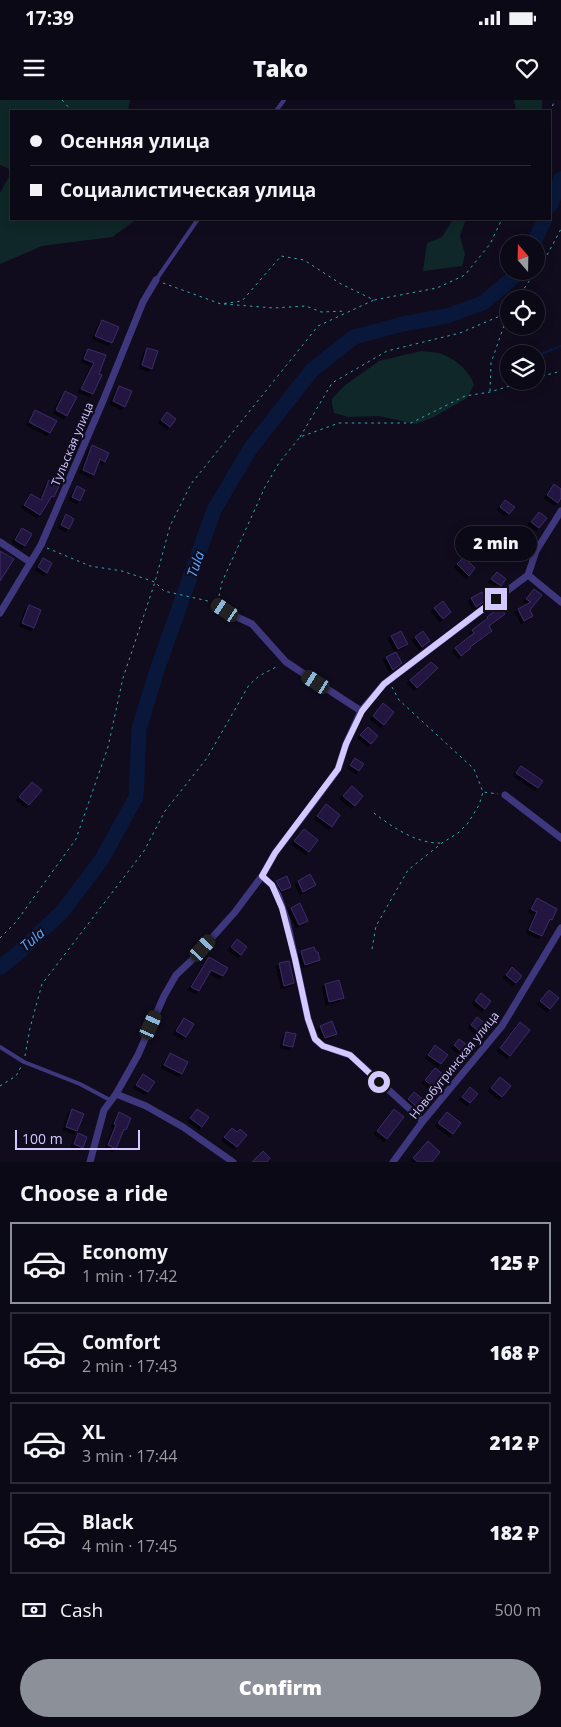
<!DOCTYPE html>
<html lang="en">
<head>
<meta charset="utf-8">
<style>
  :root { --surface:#0c0916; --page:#15121f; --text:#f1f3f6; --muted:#9a9aa1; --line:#2c2a35; --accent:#8c9099 }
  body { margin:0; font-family:"Open Sans",sans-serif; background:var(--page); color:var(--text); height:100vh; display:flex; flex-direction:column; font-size:19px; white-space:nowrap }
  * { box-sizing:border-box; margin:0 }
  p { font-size:16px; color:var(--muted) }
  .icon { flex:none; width:28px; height:28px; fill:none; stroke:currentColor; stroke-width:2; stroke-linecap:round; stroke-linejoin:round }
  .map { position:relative; height:1062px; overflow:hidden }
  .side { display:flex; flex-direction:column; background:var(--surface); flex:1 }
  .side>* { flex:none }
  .hud { position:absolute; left:10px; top:10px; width:541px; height:110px; border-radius:0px; box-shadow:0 2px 12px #0003,0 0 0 1px var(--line); display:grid; align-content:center; height:110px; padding:0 20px; background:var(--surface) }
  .needle { width:32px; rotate:340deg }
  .fabs { position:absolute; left:500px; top:135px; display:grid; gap:10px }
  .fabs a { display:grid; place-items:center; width:45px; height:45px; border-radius:50%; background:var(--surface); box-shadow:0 2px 12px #0003,0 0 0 1px var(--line); font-size:25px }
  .scale { position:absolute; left:15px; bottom:12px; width:125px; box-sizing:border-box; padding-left:5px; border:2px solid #d3c9ff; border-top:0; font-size:14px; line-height:18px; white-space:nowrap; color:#d3c9ff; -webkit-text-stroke:4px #100c1e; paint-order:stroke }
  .end { position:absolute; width:22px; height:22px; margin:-11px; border:6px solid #d3c9ff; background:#111; box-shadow:0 0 0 2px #111 }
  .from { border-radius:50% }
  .bubble { position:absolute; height:35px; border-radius:18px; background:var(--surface); box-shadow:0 2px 12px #0003,0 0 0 1px var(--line); font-size:16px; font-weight:800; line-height:35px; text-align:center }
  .car { position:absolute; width:15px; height:30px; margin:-15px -8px; border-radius:6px; box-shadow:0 0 4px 1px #0007; background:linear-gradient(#222 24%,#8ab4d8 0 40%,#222 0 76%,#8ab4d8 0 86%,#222 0) }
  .hud b { display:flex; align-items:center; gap:18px; height:48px; font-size:19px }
  .hud b+b { border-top:1px solid var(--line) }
  .hud i { width:12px; height:12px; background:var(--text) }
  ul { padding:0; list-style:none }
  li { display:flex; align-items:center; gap:15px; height:82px; margin:0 10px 8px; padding:0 10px; border:2px solid var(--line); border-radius:0px }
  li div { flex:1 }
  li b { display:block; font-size:19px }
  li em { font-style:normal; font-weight:800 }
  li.current { border-color:var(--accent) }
  li>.icon { width:45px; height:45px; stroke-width:1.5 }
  h2 { padding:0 20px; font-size:22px; line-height:60px }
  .pay { display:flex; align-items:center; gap:12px; height:55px; padding:0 20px; font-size:19px }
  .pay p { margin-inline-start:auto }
  .primary-button { display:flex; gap:10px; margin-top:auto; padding:10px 20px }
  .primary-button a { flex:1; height:58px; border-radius:30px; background:var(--accent); color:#fff; font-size:20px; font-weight:800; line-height:58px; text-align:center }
  .status { display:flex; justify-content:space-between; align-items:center; height:35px; padding:0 25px; background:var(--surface); direction:ltr }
  .status svg { height:14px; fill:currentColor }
  header { display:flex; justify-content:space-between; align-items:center; height:65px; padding:0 20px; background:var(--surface); font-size:22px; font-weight:800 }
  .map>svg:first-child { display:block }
  .green { fill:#0f2728 }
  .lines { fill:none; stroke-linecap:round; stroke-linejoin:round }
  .stream { stroke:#09183a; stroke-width:2.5 }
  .river { stroke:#09183a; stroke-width:15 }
  .building { fill:#23183f; stroke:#3b2a6b; filter:url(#shadow) }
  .path { stroke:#2eadae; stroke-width:1; stroke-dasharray:2.5 4; stroke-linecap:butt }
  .lane { stroke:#3f377d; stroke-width:4 }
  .street { stroke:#3f377d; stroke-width:7 }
  .route { stroke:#d3c9ff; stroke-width:6 }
  .labels { text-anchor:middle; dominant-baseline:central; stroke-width:4.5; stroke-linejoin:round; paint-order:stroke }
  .street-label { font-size:12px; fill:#d3c9ff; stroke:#100c1e }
  .water-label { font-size:14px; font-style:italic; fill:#58a6fe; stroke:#100c1e }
</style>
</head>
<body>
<div class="status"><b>17:39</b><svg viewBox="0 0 49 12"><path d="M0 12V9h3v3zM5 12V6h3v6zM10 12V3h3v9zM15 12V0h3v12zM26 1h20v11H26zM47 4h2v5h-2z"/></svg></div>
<header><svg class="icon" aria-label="menu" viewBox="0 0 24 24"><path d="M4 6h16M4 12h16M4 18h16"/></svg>Tako<svg class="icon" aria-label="heart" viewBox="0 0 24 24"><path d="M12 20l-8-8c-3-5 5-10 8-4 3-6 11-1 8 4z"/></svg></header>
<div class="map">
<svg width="561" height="1062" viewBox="0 0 561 1062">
  <defs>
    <filter id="shadow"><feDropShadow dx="-3" dy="3" stdDeviation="0" flood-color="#0009"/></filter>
  </defs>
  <rect width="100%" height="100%" fill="#100c1e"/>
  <g class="green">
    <path d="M0,0H130L128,11H11V70L0,65Z"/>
    <path d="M514,0H542V11H516Z"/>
    <path d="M11,73V119H137L112,137L42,146L0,164V93Z"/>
    <path d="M453,119H466L460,136L465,154L462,166L423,171L427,143L442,137Z"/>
    <path d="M421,251C428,252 438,252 444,255C457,260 470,272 474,285L467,298L434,317L416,324L379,316L348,317L334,313L332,304V299L344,286L379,261Z"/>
  </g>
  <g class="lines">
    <g class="stream">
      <path d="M536,256L561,246"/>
      <path d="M500,270L509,267"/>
    </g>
    <g class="river">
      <path d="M550,106L561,79"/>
      <path d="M533,144L545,119"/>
      <path d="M0,867L16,855L62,812L102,759L136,697L139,629L157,570L214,410L250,349L312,270L354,237L403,224L447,216L483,203L514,177L517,171"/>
    </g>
  </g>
  <g class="building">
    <path d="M102,220L119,227L112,243L95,236Z"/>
    <path d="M147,248L158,251L152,269L142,265Z"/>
    <path d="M88,249L106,255L99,274L102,275L93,294L81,289L94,263L84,259Z"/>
    <path d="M119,286L132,291L125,307L113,301Z"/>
    <path d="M65,291L77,297L67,316L56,310Z"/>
    <path d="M35,310L57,321L50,333L29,322Z"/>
    <path d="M167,312L176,319L170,327L161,320Z"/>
    <path d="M92,345L109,353L105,362L100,359L94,375L83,370Z"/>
    <path d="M49,380L60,384L54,397L52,396L40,415L24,405L31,394L41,400Z"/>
    <path d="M554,384L561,389V398L558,403L547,395Z"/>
    <path d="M77,386L85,390L80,401L72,397Z"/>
    <path d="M505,400L515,407L509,414L500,407Z"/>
    <path d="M539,412L547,418L539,428L531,422Z"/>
    <path d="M66,414L74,419L69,429L61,425Z"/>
    <path d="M22,428L32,434L25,446L15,440Z"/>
    <path d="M511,438L523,448L513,459L501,449Z"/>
    <path d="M0,451L14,459L0,481Z"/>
    <path d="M464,457L475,468L469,476L457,464Z"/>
    <path d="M43,458L52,463L47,473L38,467Z"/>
    <path d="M497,472L506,479L501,486L491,479Z"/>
    <path d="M534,489L542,495L530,510L533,516L524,521L518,509L531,502L526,499Z"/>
    <path d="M482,492L486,500L476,507L471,498Z"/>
    <path d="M443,501L451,512L443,519L434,508Z"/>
    <path d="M29,505L41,510L34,528L22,523Z"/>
    <path d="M500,507L505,514L489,526L492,531L470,547L471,548L461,556L455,548L474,533L472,530L488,518L487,517Z"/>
    <path d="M401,531L408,544L398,549L391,536Z"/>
    <path d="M423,531L430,541L422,547L415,537Z"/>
    <path d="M396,552L402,563L393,570L386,557Z"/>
    <path d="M431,562L438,568L417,588L410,580Z"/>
    <path d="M383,603L394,612L384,625L373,616Z"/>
    <path d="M368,627L378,636L371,644L360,635Z"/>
    <path d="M355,658L364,664L359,671L350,665Z"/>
    <path d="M521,666L543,681L538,688L516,673Z"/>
    <path d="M32,682L42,690L29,705L19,697Z"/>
    <path d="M352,686L363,696L355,706L343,696Z"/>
    <path d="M326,704L340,715L332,727L317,716Z"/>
    <path d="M304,729L318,740L309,752L294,741Z"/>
    <path d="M310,774L316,785L303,792L298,781Z"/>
    <path d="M287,776L291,787L282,791L276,781Z"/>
    <path d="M537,798L557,809L552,820L550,819L542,836L529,830L537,812L531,809Z"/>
    <path d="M300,803L308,821L299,825L291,808Z"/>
    <path d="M237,839L247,847L241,855L231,847Z"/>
    <path d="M314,847L316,852H318L320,860L305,865L301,851Z"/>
    <path d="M209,857L228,868L223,876L211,870L199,891L191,887Z"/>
    <path d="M289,861L294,883L284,886L279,863Z"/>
    <path d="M512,867L522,876L516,883L506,875Z"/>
    <path d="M339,880L344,898L329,902L325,884Z"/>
    <path d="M549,890L559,898L550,909L540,901Z"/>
    <path d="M481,893L491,901L485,909L475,901Z"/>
    <path d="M477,917L487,925L481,933L471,925Z"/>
    <path d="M184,918L194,924L186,937L176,931Z"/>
    <path d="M332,921L337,934L325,938L320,926Z"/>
    <path d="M520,922L530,930L510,956L500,948Z"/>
    <path d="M286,932L296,934L293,947L283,945Z"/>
    <path d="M459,939L467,945L462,952L454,945Z"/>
    <path d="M435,945L448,955L441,964L428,955Z"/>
    <path d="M170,953L188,962L182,974L164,965Z"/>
    <path d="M435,968L443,974L434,987L425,980Z"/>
    <path d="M143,974L155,982L148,992L136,985Z"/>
    <path d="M500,977L511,986L502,997L491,988Z"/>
    <path d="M470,987L478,994L470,1003L462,997Z"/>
    <path d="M414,992L424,1000L418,1008L408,999Z"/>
    <path d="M72,1009L84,1014L77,1031L66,1027Z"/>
    <path d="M197,1009L209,1017L202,1027L190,1018Z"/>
    <path d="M394,1009L404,1017L387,1039L377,1031Z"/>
    <path d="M119,1012L131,1018L126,1030L124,1029L116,1049L108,1045L116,1025L114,1024Z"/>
    <path d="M447,1012L461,1023L453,1034L438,1023Z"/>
    <path d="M232,1028L237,1032L240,1029L247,1035L237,1047L224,1037Z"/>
    <path d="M78,1033L87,1037L83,1048L74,1044Z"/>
    <path d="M428,1041L440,1052L432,1062H418L413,1058Z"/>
    <path d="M263,1051L270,1058L267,1062H252Z"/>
  </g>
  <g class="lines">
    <g class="path">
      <path d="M62,0L72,11"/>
      <path d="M550,12L555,0"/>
      <path d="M536,171L546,157L561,129"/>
      <path d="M163,183L221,204L242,201L281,156L304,160L341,184L374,200L437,188L465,175L490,144L502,119"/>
      <path d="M517,199L536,171"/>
      <path d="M224,204L274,208L306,206L321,212L346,211"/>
      <path d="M536,278L561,271"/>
      <path d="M490,291L491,263L509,211"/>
      <path d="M300,337L332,283L387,251L460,233L507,213"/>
      <path d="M47,448L90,466L122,471L155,482L164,491L208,501"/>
      <path d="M219,496L222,482L265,387L279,363L300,337L339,323H411L465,296L490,292L526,281"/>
      <path d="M392,587L399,600L474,669L483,692L498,694"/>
      <path d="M374,713C392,727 417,744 441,743"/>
      <path d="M0,838L16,822L76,739L108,647L123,578L155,482L170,426L191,384L318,226L374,200"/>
      <path d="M372,849L376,826L408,770L442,743L458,733L468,723L479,705L483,692"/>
      <path d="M25,956L30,928L42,884L144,751L165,711L207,658L249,585L259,576L278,566"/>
      <path d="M0,986L16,976L21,967"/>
    </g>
    <g class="lane">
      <path d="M276,11L284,0"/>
      <path d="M156,180L198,119"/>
      <path d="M0,947L24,962L80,984L110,1000"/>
    </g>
    <g class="street">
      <path d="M0,442L30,462"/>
      <path d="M528,475L561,502"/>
      <path d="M216,503L235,516L252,524L286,562L361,611"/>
      <path d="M0,513L41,445L103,301L143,202L156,180"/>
      <path d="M505,695L561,738"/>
      <path d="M262,776L272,785L278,795L287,821L308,919L315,939L323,946L350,955L423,1021"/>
      <path d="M116,994L146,1006L183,1027L233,1062"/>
      <path d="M90,1062L104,1010L116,994L138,955L164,896L176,875L193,859L235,812L262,776L275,753L319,695L338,669L346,644L361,611L384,584L528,475L536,451L561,411"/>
      <path d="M393,1062L423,1021L502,926L561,828"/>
    </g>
  </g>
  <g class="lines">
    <path class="route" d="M379,982L350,955L323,946L315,939L308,919L295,859L282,808L272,785L262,776L275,753L338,669L346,644L362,611L384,584L496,499"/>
  </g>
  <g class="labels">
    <g class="street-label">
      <text transform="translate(72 344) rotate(-67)">Тульская улица</text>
      <text transform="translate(454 965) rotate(-51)">Новобугринская улица</text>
    </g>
    <g class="water-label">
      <text transform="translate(195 464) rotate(-71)">Tula</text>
      <text transform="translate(32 839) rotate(-41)">Tula</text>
    </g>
  </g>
</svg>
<div class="fabs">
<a><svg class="needle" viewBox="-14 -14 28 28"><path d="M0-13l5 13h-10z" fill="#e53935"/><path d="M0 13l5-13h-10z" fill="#9a9aa1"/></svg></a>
<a><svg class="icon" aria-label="locate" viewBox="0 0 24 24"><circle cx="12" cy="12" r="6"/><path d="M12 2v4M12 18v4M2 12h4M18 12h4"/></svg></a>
<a><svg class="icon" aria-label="layers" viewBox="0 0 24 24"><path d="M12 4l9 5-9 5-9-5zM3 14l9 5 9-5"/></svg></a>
</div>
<div class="scale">100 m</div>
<i class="end from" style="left:379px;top:982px"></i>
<i class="end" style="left:496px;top:499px"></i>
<div class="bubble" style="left:455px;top:426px;width:82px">2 min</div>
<i class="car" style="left:225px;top:510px;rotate:304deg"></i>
<i class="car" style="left:316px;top:582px;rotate:303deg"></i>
<i class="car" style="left:203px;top:848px;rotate:42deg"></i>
<i class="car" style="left:151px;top:925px;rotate:24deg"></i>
<div class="hud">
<b><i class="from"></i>Осенняя улица</b>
<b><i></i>Социалистическая улица</b>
</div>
</div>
<section class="side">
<h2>Choose a ride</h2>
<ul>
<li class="current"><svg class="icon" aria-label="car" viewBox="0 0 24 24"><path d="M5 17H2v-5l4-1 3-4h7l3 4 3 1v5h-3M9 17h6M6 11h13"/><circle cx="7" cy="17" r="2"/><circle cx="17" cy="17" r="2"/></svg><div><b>Economy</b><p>1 min · 17:42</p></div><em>125 ₽</em></li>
<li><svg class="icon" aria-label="car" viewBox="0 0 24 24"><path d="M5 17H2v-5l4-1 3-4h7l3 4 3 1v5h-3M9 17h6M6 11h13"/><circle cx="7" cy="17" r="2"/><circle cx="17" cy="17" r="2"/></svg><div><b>Comfort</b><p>2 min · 17:43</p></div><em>168 ₽</em></li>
<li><svg class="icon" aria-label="car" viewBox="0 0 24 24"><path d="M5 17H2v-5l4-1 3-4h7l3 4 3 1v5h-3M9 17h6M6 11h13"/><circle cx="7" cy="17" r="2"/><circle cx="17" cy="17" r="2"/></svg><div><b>XL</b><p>3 min · 17:44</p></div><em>212 ₽</em></li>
<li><svg class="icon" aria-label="car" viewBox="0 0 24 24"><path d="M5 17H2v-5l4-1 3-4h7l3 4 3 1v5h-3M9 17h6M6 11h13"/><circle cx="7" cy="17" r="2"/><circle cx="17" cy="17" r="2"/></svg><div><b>Black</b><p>4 min · 17:45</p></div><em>182 ₽</em></li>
</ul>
<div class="pay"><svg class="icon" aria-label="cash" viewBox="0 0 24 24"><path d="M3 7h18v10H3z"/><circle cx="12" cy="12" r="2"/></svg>Cash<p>500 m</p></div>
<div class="primary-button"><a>Confirm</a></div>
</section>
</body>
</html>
